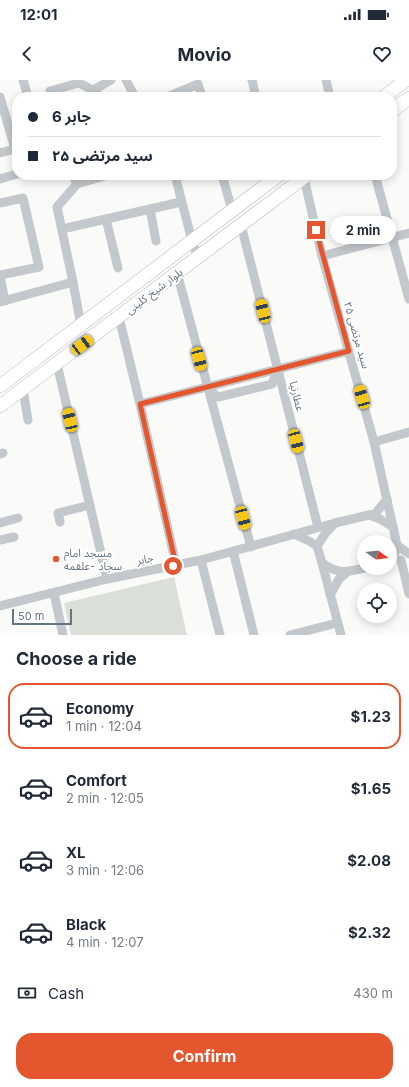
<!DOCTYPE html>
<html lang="en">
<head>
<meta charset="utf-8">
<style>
  :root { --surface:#fff; --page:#f2f2f3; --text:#1f2937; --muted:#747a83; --line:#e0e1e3; --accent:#e4572e }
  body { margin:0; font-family:Inter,"Noto Sans Arabic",sans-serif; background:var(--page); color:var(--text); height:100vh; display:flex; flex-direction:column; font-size:15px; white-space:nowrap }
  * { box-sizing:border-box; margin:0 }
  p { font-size:13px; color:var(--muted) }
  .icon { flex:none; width:22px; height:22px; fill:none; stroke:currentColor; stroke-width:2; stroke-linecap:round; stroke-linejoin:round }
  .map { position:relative; height:555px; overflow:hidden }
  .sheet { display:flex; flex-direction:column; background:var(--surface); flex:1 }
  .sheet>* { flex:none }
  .hud { position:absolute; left:12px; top:12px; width:385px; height:88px; border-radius:16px; box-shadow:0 2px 10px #0003; display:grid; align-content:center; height:88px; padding:0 16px; background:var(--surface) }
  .needle { width:26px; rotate:104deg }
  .buttons { position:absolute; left:357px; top:455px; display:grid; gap:8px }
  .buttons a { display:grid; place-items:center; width:40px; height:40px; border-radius:50%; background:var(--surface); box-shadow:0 2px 10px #0003; font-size:20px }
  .scale { position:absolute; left:12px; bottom:10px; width:60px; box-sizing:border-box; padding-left:4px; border:2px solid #657683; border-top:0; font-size:11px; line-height:14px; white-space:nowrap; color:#657683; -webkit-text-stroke:3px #fff; paint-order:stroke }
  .end { position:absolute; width:18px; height:18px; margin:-9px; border:5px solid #e4572e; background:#fff; box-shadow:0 0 0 2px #fff }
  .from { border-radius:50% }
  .bubble { position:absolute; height:28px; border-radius:14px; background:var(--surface); box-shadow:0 2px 10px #0003; font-size:13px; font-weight:700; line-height:28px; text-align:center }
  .car { position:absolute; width:12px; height:24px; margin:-12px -6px; border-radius:5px; box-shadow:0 0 3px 1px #0007; background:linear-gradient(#f5c518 24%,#345 0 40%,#f5c518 0 76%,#345 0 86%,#f5c518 0) }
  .hud b { display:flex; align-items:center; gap:14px; height:38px; font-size:15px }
  .hud b+b { border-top:1px solid var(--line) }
  .hud i { width:10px; height:10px; background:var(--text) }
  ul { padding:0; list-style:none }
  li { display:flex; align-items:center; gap:12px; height:66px; margin:0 8px 6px; padding:0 8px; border:2px solid transparent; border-radius:16px }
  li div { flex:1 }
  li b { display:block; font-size:15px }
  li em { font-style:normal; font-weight:700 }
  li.active { border-color:var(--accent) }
  li>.icon { width:36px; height:36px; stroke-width:1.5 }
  h2 { padding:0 16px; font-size:18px; line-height:48px }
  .pay { display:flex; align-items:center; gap:10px; height:44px; padding:0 16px; font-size:15px }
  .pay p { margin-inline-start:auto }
  .primary-button { display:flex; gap:8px; margin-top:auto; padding:8px 16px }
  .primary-button a { flex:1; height:46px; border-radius:16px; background:var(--accent); color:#fff; font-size:16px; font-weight:700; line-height:46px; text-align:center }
  .status { display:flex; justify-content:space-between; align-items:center; height:28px; padding:0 20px; background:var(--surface); direction:ltr }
  .status svg { height:11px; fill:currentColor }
  header { display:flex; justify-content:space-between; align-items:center; height:52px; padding:0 16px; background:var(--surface); font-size:18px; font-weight:700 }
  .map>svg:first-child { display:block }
  .green { fill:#dadfd7 }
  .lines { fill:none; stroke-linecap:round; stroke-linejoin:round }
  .secondary-casing { stroke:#b3babf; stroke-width:14 }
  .minor { stroke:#c3c8cc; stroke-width:9 }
  .secondary { stroke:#fff; stroke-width:13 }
  .route { stroke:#e4572e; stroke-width:5 }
  .poi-dot { fill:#e4572e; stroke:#fff; stroke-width:1.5 }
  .labels { text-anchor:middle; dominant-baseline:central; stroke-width:4; stroke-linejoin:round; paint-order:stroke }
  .street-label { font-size:11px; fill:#657683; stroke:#fff }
  .poi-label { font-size:11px; fill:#657683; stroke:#fff; text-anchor:start }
</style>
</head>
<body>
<div class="status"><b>12:01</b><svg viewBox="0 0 49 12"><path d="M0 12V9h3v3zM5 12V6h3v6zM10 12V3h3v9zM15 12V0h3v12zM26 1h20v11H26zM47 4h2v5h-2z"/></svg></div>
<header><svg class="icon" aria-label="back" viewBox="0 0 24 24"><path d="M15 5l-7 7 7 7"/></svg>Movio<svg class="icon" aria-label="heart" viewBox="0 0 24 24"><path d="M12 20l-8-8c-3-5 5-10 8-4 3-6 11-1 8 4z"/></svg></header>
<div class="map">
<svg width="409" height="555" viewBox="0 0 409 555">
  <rect width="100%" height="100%" fill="#fafaf8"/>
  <path class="green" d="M174,497L187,555H71L64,523Z"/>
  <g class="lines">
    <g class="secondary-casing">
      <g id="secondary">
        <path d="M384,17L406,0"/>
        <path d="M392,31L409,18"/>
        <path d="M0,306L279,95"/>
        <path d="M0,326L307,95"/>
      </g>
    </g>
    <g class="minor">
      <path d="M23,0L28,17"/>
      <path d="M78,0L79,3L93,10L100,17"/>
      <path d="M126,0L135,17"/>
      <path d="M252,0L256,17"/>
      <path d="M326,0L330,17"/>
      <path d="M93,10L111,0"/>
      <path d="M0,17L15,69L0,73"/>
      <path d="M51,17L50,11L79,3"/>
      <path d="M167,17L198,4L202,17"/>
      <path d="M73,95L77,104"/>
      <path d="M175,95L192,161L198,177"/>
      <path d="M222,95L232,130"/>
      <path d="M375,95L409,219"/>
      <path d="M304,98L322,176L374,362L397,465L395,473L390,479"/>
      <path d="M0,99L17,94"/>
      <path d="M0,123L23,118L39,187L0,195"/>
      <path d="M150,129L156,161"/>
      <path d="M106,139L118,188"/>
      <path d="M241,145L318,447"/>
      <path d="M62,149L181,122"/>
      <path d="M322,176L409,153"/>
      <path d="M177,193L251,467"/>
      <path d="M0,196L5,221"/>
      <path d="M0,222L73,202"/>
      <path d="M119,237L140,324L176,485"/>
      <path d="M81,246L73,202L57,127L77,104L108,95"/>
      <path d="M57,284L107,499"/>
      <path d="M207,307L218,317L272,304L278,289"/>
      <path d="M23,309L28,340"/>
      <path d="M140,324L349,271"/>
      <path d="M374,362L409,352"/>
      <path d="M0,374L3,373"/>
      <path d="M369,435L375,434L387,419"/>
      <path d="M60,442L58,433L90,425"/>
      <path d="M0,443L18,438"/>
      <path d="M294,454L309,461L317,466"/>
      <path d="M0,460L14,457"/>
      <path d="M397,465L409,474"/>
      <path d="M233,471L254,555"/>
      <path d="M201,480L220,555"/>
      <path d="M401,480L409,514"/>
      <path d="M322,483L341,555"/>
      <path d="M365,488C345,492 340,495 322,483L317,466L325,454L335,443L369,435L380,439L393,447"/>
      <path d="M54,513L63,555"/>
      <path d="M330,515L339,499L347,492"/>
      <path d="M0,526L107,499L201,480L335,443"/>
      <path d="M290,555L337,543"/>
    </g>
    <use href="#secondary" class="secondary"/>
  </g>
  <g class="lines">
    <path class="route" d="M173,486L176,485L140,324L349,271L316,150"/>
  </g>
  <circle class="poi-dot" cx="56" cy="479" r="4"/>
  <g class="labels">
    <g class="street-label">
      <text transform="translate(154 211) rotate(-37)">بلوار شیخ کلینی</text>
      <text transform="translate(357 255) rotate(74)">۲۵ سید مرتضی</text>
      <text transform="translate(297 316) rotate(76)">عطارنیا</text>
      <text transform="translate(145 479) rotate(-11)">جابر</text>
    </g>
    <g class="poi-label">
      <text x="64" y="473">مسجد امام<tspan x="64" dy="13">سجاد -علقمه</tspan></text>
    </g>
  </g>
</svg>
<div class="buttons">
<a><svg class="needle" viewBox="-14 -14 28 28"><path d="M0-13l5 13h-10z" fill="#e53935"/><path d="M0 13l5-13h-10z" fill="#747a83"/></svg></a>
<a><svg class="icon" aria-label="locate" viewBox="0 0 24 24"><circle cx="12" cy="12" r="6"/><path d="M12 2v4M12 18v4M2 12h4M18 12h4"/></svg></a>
</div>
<div class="scale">50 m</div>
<i class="end from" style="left:173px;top:486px"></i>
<i class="end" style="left:316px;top:150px"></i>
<div class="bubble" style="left:330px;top:136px;width:66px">2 min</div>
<i class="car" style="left:263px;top:231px;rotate:346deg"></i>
<i class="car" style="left:82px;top:265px;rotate:53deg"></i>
<i class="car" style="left:199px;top:279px;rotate:165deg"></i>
<i class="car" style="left:362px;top:317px;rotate:344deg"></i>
<i class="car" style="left:70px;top:340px;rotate:347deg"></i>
<i class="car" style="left:296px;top:361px;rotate:165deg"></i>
<i class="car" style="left:243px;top:438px;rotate:165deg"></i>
<div class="hud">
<b><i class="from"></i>جابر 6</b>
<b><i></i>۲۵ سید مرتضی</b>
</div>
</div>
<section class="sheet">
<h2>Choose a ride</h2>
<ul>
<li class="active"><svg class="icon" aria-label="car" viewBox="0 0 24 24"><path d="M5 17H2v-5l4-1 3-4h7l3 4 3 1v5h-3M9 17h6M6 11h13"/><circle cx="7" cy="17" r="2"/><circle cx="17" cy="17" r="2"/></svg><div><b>Economy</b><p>1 min · 12:04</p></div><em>$1.23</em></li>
<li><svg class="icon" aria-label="car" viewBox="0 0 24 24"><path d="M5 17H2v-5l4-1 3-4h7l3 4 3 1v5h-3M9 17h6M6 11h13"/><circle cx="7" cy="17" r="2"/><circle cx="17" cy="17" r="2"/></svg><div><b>Comfort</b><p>2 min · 12:05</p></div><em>$1.65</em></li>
<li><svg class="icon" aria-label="car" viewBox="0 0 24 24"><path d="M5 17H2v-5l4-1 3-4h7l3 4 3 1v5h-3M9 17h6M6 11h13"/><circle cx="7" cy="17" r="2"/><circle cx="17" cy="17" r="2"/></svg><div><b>XL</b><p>3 min · 12:06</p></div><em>$2.08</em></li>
<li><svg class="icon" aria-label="car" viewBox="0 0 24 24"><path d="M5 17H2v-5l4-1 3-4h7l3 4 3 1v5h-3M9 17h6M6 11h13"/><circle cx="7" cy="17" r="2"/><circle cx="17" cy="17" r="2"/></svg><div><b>Black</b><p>4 min · 12:07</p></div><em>$2.32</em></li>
</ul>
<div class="pay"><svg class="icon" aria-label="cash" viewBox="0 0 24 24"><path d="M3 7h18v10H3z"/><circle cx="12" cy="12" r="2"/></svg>Cash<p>430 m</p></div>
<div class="primary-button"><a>Confirm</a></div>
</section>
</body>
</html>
